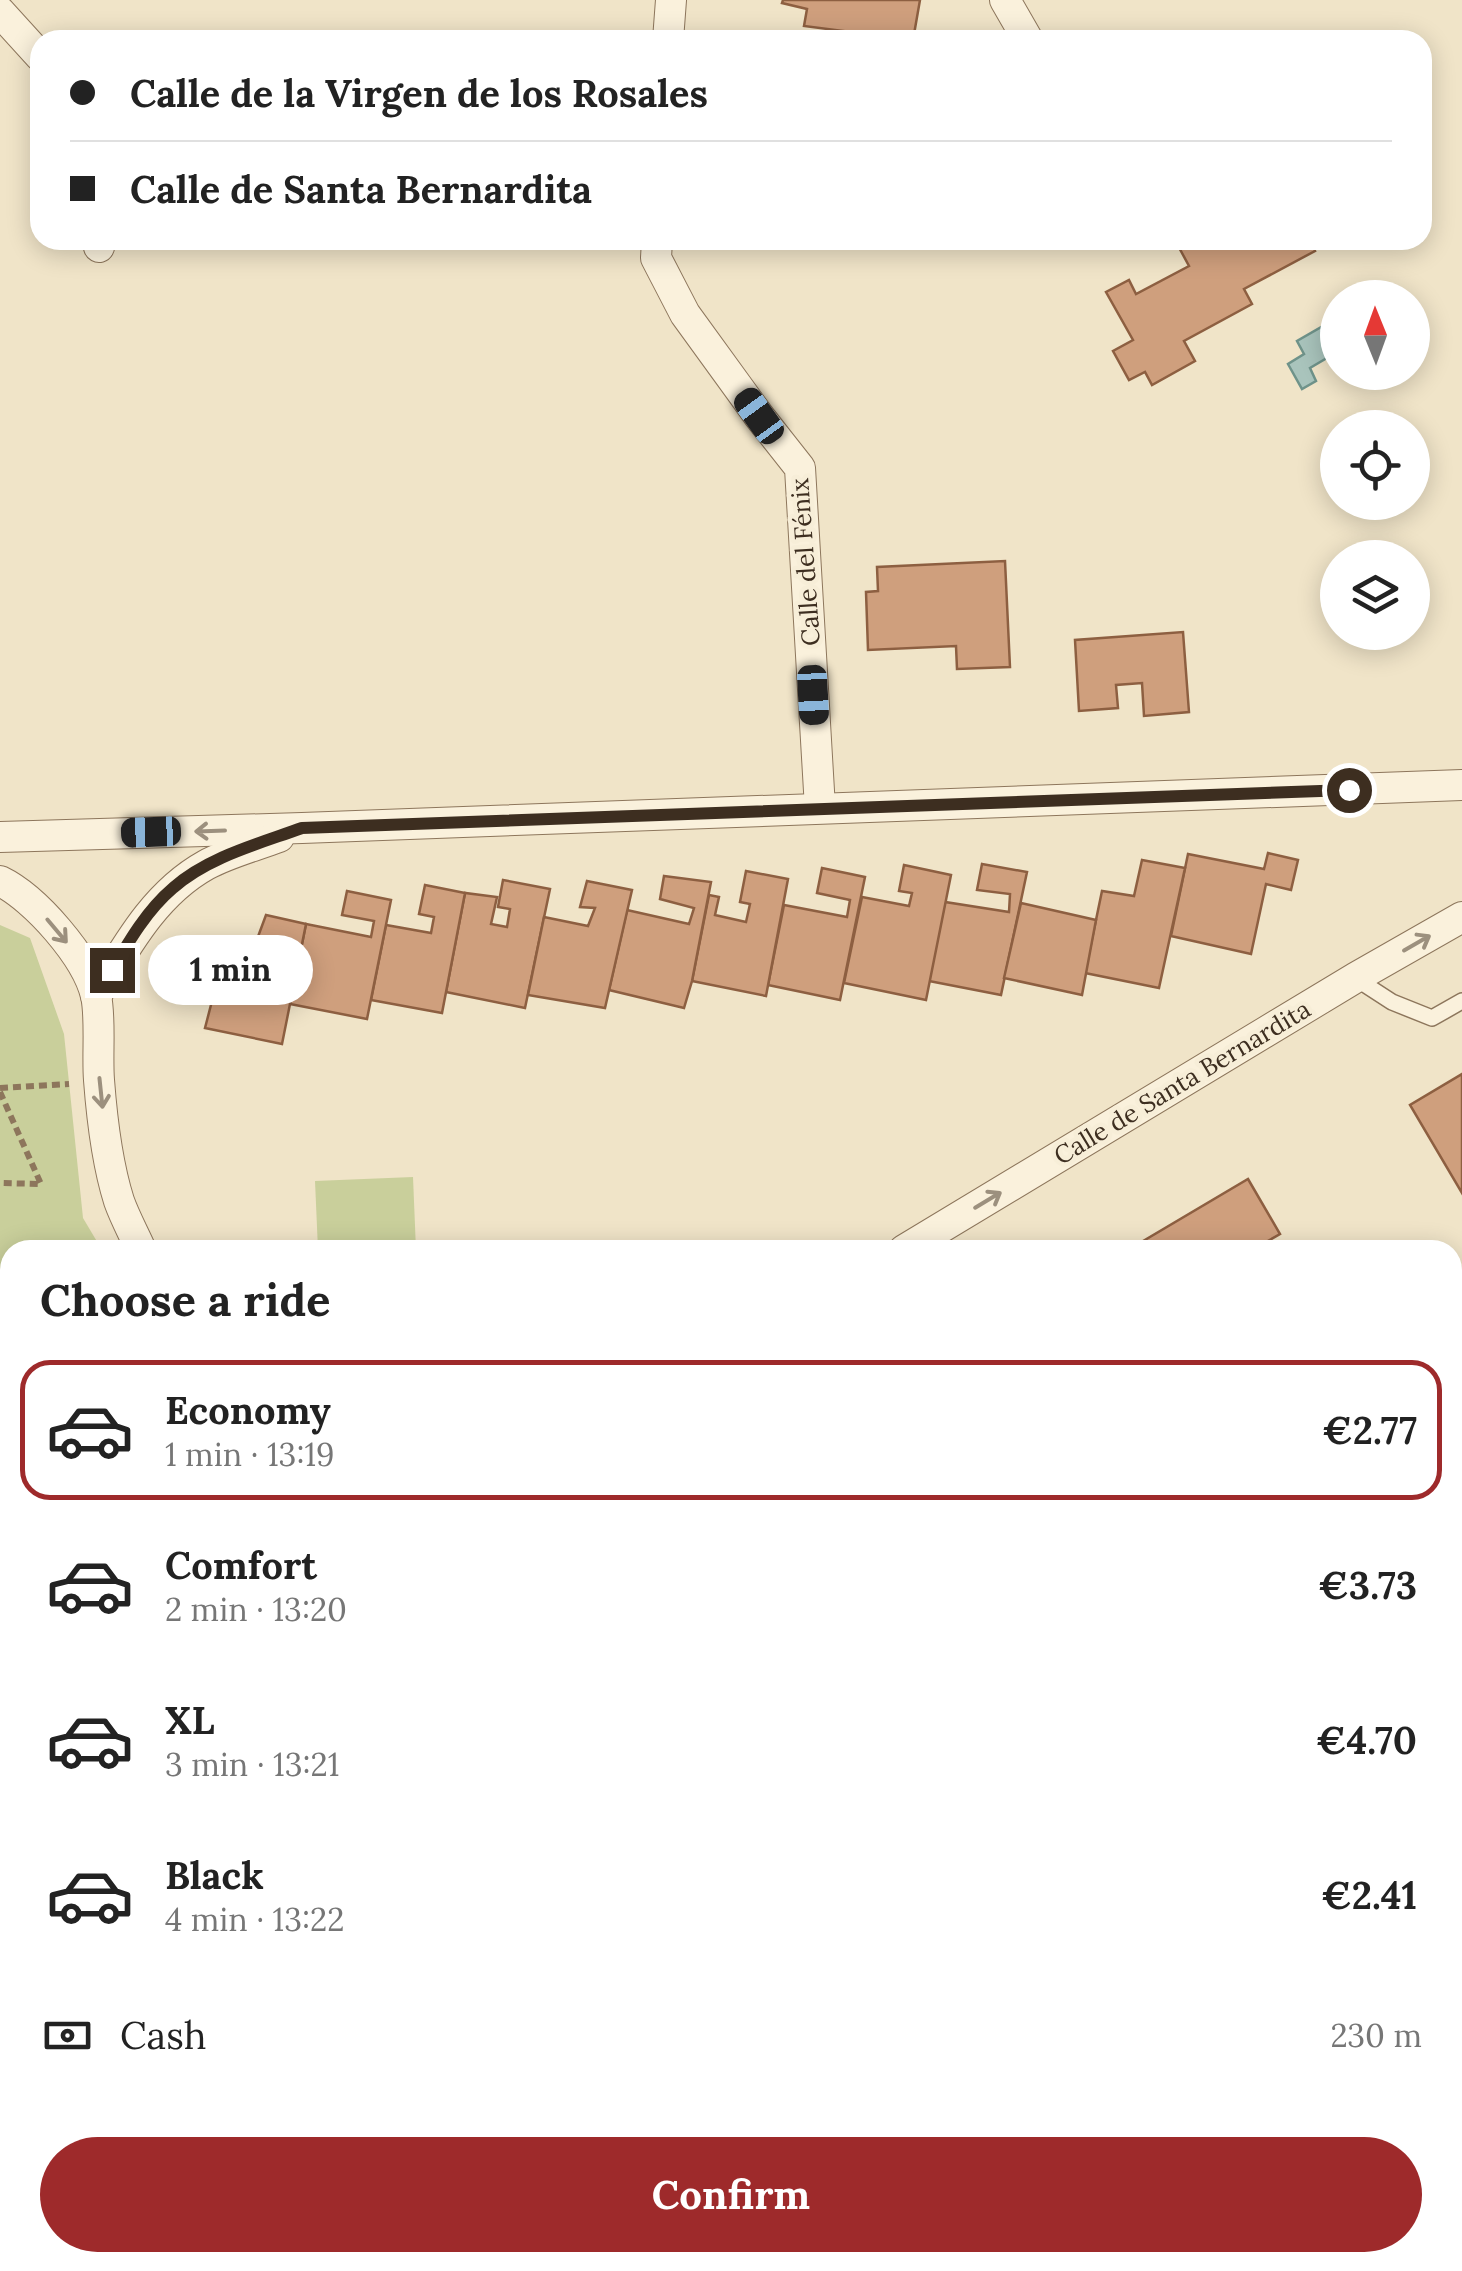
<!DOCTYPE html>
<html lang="en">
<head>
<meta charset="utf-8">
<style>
  :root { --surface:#fff; --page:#f6f6f6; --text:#222; --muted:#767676; --line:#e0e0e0; --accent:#9e2a2b }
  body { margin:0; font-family:Lora,serif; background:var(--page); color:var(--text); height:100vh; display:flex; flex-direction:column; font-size:38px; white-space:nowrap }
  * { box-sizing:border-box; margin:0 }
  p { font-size:32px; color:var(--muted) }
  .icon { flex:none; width:55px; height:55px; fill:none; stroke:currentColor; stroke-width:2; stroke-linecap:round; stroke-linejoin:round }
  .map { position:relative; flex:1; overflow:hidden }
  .side { position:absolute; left:0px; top:1240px; width:1462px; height:1032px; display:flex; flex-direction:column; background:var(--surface); border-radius:30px 30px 0 0; box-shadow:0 5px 25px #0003 }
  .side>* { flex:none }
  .guide { position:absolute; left:30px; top:30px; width:1402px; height:220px; border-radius:30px; box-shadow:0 5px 25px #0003; display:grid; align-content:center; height:220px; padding:0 40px; background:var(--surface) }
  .needle { width:65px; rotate:359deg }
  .controls { position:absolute; left:1320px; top:280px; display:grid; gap:20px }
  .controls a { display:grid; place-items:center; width:110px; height:110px; border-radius:50%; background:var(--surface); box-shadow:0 5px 25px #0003; font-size:50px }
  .end { position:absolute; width:45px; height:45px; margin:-22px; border:12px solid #3d2e20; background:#fff; box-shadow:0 0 0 5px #fff }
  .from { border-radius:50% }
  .bubble { position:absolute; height:70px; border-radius:35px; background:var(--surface); box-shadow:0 5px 25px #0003; font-size:32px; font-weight:800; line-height:70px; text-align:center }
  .car { position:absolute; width:30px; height:60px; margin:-30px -15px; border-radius:12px; box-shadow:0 0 8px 2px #0007; background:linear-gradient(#222 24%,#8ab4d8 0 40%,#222 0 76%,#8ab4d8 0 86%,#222 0) }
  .guide b { display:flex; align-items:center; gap:35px; height:95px; font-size:38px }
  .guide b+b { border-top:2px solid var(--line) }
  .guide i { width:25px; height:25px; background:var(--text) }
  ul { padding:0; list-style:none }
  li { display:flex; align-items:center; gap:30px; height:140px; margin:0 20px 15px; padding:0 20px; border:5px solid transparent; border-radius:30px }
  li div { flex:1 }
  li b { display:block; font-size:38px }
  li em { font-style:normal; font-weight:800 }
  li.selected { border-color:var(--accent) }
  li>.icon { width:90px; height:90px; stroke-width:1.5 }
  h2 { padding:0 40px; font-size:45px; line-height:120px }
  .pay { display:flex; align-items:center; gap:25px; height:110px; padding:0 40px; font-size:38px }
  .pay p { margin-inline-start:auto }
  .action { display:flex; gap:20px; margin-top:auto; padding:20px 40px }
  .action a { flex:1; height:115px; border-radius:60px; background:var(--accent); color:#fff; font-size:40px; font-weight:800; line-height:115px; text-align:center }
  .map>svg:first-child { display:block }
  .green { fill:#c9cf9b }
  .water { fill:#a9c4bc; stroke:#6f938a; stroke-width:2.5 }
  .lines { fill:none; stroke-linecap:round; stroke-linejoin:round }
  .stream { stroke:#6f938a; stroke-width:11 }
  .building { fill:#cf9f7d; stroke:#8d5f41; stroke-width:2.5 }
  .service-casing { stroke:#8d765c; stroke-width:18 }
  .pedestrian-casing { stroke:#8d765c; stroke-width:25 }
  .minor-casing { stroke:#8d765c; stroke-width:32 }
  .secondary-casing { stroke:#6f573f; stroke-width:45 }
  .path { stroke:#8d765c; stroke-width:6; stroke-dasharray:8 5; stroke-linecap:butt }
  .service { stroke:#faf1dc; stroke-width:15 }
  .pedestrian { stroke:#faf1dc; stroke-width:22 }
  .minor { stroke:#faf1dc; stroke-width:30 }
  .secondary { stroke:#faf1dc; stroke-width:42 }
  .oneway { stroke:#9c907e }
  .route { stroke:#3d2e20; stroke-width:12 }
  .labels { text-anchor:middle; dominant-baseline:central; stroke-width:9; stroke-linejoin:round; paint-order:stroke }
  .street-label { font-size:25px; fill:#3d2e20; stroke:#f7eed8 }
</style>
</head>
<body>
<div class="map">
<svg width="1462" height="2271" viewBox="0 0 1462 2271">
  <rect width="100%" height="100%" fill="#f0e4c8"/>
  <g class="green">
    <path d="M0,925L30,938L64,1034L83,1218L102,1250H10V1844L0,1838Z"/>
    <path d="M413,1177L416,1250H318L315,1181Z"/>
    <path d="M1452,1556L1462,1557V2141L1452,2134Z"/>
  </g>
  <path class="water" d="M1337,318V352L1310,368L1316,381L1302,389L1288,364L1304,354L1297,341Z"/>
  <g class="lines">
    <g class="stream">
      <path d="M0,1488L10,1490"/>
      <path d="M1452,1600L1462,1602"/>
    </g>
  </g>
  <g class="building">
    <path d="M783,0H920L913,40L804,26L807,9L782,3Z"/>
    <path d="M1175,240H1309L1315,251L1244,289L1252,304L1184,341L1195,361L1152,385L1145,372L1129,380L1113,351L1133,340L1106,292L1129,280L1136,294L1189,266Z"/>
    <path d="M1005,561L1010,667L957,669L956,646L868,650L866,592L878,591L877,567Z"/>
    <path d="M1183,632L1189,712L1144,716L1142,683L1116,685L1118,708L1079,711L1075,640Z"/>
    <path d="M1268,853L1298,860L1291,890L1266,884L1251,954L1171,936L1188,854L1264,869Z"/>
    <path d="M1142,860L1185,868L1159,988L1085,973L1102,891L1134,896Z"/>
    <path d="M982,864L1027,872L1001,995L929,981L945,902L1009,912L1010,894L977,890Z"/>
    <path d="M904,865L951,875L926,1000L844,983L862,897L909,906L912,893L899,891Z"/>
    <path d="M822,868L865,877L840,1000L768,985L784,905L847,917L850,900L817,893Z"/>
    <path d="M746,871L788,879L766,996L692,981L709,895L719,897L715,915L746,922L750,904L740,902Z"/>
    <path d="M664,876L711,882L692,981L684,1008L609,990L627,910L689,924L694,908L660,899Z"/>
    <path d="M503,880L550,889L525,1008L446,992L465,893L497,897L491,924L507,927L510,909L498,907Z"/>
    <path d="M587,881L632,890L605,1008L528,995L544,917L588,926L595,908L580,907Z"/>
    <path d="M425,885L465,893L442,1013L371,1000L386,925L431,933L434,917L419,914Z"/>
    <path d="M347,891L391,900L367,1019L290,1004L306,924L371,937L374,921L342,915Z"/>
    <path d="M1021,903L1096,920L1082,995L1004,978Z"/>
    <path d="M266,915L306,924L282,1044L205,1028L225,951L284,965L290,949L256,942Z"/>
    <path d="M1462,1074V1193L1410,1105Z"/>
    <path d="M1248,1179L1280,1234L1252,1250H1128Z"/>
    <path d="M0,2017L10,2023V2063L2,2106L8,2271H0Z"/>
    <path d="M43,2262H104V2271H44Z"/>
    <path d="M178,2262H238V2271H179Z"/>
    <path d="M274,2262H355L356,2271H274Z"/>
  </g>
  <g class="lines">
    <g class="service-casing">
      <g id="service">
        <path d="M1355,978L1392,1002L1432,1018L1462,1001"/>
        <path d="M0,1988L10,1994"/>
        <path d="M482,2262L503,2271"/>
      </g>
    </g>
    <g class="pedestrian-casing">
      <g id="pedestrian">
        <path d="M26,2262L27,2271"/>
        <path d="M258,2262V2271"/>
      </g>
    </g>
    <g class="minor-casing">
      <g id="minor">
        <path d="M1005,0L1028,40"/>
        <path d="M0,12L40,56"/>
        <path d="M668,40L671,0"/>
        <path d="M97,240L99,247"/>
        <path d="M657,240L656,258L685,314L759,416L800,468L820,808"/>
        <path d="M0,837L302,828L1462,785"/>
        <path d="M0,881C35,898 87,957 96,996C101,1018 97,1056 99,1080C102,1120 107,1163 119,1201C125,1218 134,1234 141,1250"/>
        <path d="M96,996C126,947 154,894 206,865C228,853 255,846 279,837"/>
        <path d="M904,1250L1355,978L1462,917"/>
        <path d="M1255,2262L1262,2271"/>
        <path d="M1422,2271L1428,2262"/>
      </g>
    </g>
    <g class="secondary-casing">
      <g id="secondary">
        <path d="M0,1891L10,1897"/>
        <path d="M1452,2203H1462"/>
      </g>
    </g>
    <g class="path">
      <path d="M0,1088L69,1084"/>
      <path d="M0,1092L41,1184L0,1183"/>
      <path d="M0,1404L10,1407"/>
      <path d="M0,1565L10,1567"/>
      <path d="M0,1589L10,1585"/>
      <path d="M1452,1642L1462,1643"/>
      <path d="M0,1731L10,1737"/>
      <path d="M1452,1889L1462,1888"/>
      <path d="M1452,2117L1462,2108"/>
      <path d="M1452,2140L1462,2148"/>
      <path d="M1162,2262V2271"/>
    </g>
    <use href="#service" class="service"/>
    <use href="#pedestrian" class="pedestrian"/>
    <use href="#minor" class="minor"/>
    <use href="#secondary" class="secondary"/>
  </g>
  <defs><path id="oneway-shaft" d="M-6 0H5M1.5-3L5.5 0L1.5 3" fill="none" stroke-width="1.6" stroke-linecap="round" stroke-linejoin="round" transform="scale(2.5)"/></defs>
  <g class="oneway">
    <use href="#oneway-shaft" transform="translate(210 831) rotate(178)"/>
    <use href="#oneway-shaft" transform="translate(57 931) rotate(50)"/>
    <use href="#oneway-shaft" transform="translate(1417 943) rotate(-30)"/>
    <use href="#oneway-shaft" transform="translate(101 1093) rotate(84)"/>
    <use href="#oneway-shaft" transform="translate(988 1200) rotate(-31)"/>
  </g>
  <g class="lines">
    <path class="route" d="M112,970C129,941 147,910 173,888C208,857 258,844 302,828L1349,790"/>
  </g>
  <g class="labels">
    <g class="street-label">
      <text transform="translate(805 562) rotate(-94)">Calle del Fénix</text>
      <text transform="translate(1182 1082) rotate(-31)">Calle de Santa Bernardita</text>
    </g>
  </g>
</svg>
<div class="controls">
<a><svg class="needle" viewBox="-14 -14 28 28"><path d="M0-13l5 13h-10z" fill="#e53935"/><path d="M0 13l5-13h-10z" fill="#767676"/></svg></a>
<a><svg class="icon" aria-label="locate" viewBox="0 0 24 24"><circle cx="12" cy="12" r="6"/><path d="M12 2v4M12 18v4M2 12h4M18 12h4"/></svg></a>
<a><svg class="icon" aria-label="layers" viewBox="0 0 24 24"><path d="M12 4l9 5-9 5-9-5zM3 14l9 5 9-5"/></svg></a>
</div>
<i class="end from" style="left:1349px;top:790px"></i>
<i class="end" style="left:112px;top:970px"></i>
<div class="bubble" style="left:148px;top:935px;width:165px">1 min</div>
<i class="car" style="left:759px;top:416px;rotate:324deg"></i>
<i class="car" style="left:813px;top:695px;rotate:177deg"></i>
<i class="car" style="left:151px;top:832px;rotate:268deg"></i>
<div class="guide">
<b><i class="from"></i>Calle de la Virgen de los Rosales</b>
<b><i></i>Calle de Santa Bernardita</b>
</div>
<section class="side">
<h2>Choose a ride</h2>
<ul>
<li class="selected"><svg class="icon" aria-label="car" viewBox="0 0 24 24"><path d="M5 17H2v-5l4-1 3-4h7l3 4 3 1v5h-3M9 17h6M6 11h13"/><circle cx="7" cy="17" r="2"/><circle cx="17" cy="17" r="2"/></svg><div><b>Economy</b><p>1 min · 13:19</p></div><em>€2.77</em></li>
<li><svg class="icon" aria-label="car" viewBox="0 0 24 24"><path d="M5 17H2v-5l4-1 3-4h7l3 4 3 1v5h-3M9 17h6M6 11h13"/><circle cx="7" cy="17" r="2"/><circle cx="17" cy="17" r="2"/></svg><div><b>Comfort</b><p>2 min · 13:20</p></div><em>€3.73</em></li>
<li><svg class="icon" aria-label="car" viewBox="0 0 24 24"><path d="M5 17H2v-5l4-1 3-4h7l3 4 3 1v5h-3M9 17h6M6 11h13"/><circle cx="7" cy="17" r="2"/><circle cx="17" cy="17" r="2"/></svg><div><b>XL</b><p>3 min · 13:21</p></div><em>€4.70</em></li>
<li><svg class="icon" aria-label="car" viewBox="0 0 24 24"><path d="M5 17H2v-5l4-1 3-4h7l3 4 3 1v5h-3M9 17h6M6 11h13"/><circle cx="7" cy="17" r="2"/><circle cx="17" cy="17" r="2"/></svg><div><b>Black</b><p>4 min · 13:22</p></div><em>€2.41</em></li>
</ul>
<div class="pay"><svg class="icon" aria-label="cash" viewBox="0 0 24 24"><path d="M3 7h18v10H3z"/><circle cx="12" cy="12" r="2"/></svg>Cash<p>230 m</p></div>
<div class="action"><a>Confirm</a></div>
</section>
</div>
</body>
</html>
